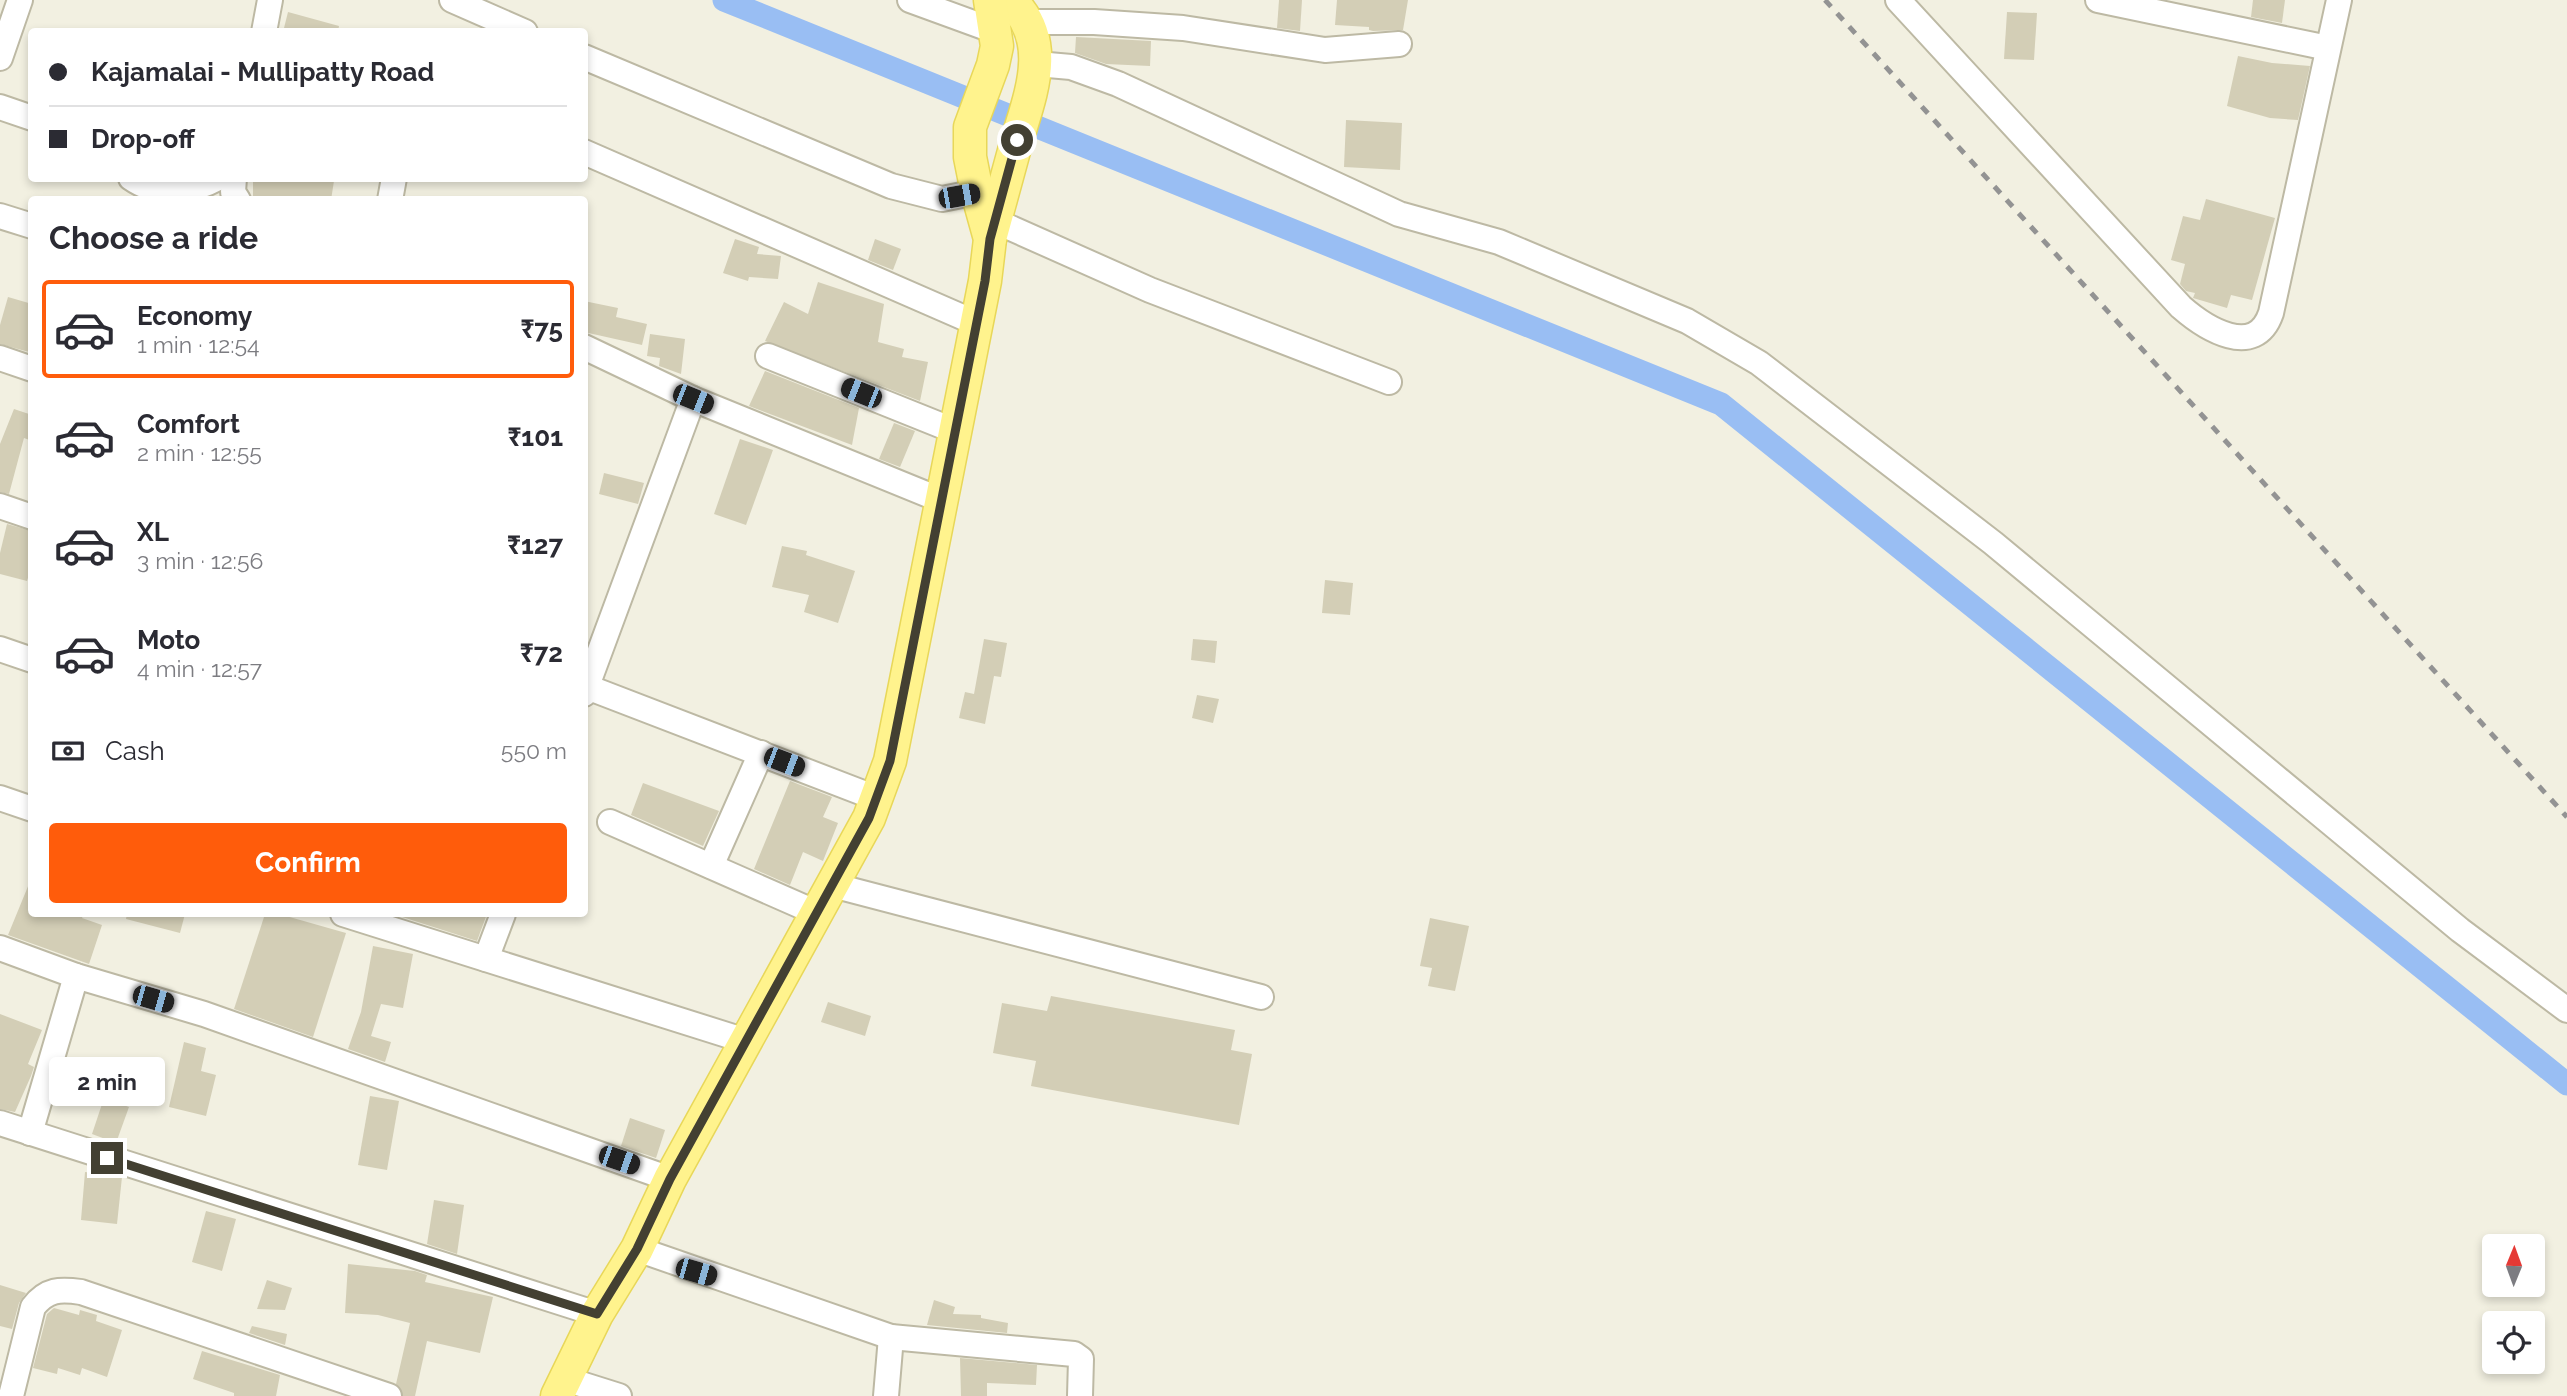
<!DOCTYPE html>
<html lang="en">
<head>
<meta charset="utf-8">
<style>
  :root { --surface:#fff; --page:#f7f7f7; --text:#2b2b33; --muted:#7c7c81; --line:#e1e1e2; --accent:#ff5c0b }
  body { margin:0; font-family:Raleway,sans-serif; background:var(--page); color:var(--text); height:100vh; display:flex; flex-direction:column; font-size:26px; white-space:nowrap }
  * { box-sizing:border-box; margin:0 }
  p { font-size:23px; color:var(--muted) }
  .icon { flex:none; width:38px; height:38px; fill:none; stroke:currentColor; stroke-width:2; stroke-linecap:round; stroke-linejoin:round }
  .map { position:relative; flex:1; overflow:hidden }
  .drawer { position:absolute; left:28px; top:196px; width:560px; height:721px; display:flex; flex-direction:column; background:var(--surface); border-radius:7px; box-shadow:0 4px 10px #0003 }
  .drawer>* { flex:none }
  .guide { position:absolute; left:28px; top:28px; width:560px; height:154px; border-radius:7px; box-shadow:0 4px 10px #0003; display:grid; align-content:center; height:154px; padding:0 21px; background:var(--surface) }
  .needle { width:46px; rotate:1deg }
  .buttons { position:absolute; left:2482px; top:1234px; display:grid; gap:14px }
  .buttons a { display:grid; place-items:center; width:63px; height:63px; border-radius:7px; background:var(--surface); box-shadow:0 4px 10px #0003; font-size:35px }
  .end { position:absolute; width:32px; height:32px; margin:-16px; border:9px solid #434032; background:#fff; box-shadow:0 0 0 4px #fff }
  .from { border-radius:50% }
  .bubble { position:absolute; height:49px; border-radius:7px; background:var(--surface); box-shadow:0 4px 10px #0003; font-size:23px; font-weight:700; line-height:49px; text-align:center }
  .car { position:absolute; width:21px; height:42px; margin:-21px -10px; border-radius:9px; box-shadow:0 0 5px 2px #0007; background:linear-gradient(#222 24%,#8ab4d8 0 40%,#222 0 76%,#8ab4d8 0 86%,#222 0) }
  .guide b { display:flex; align-items:center; gap:24px; height:66px; font-size:26px }
  .guide b+b { border-top:2px solid var(--line) }
  .guide i { width:18px; height:18px; background:var(--text) }
  ul { padding:0; list-style:none }
  li { display:flex; align-items:center; gap:21px; height:98px; margin:0 14px 10px; padding:0 7px; border:4px solid transparent; border-radius:7px }
  li div { flex:1 }
  li b { display:block; font-size:26px }
  li em { font-style:normal; font-weight:700 }
  li.on { border-color:var(--accent) }
  li>.icon { width:63px; height:63px; stroke-width:1.5 }
  h2 { padding:0 21px; font-size:32px; line-height:84px }
  .pay { display:flex; align-items:center; gap:18px; height:77px; padding:0 21px; font-size:26px }
  .pay p { margin-inline-start:auto }
  .action { display:flex; gap:14px; margin-top:auto; padding:14px 21px }
  .action a { flex:1; height:80px; border-radius:7px; background:var(--accent); color:#fff; font-size:28px; font-weight:700; line-height:80px; text-align:center }
  .map>svg:first-child { display:block }
  .lines { fill:none; stroke-linecap:round; stroke-linejoin:round }
  .canal { stroke:#99bef3; stroke-width:23 }
  .building { fill:#d3ceb6 }
  .minor-casing { stroke:#bdb9a4; stroke-width:28 }
  .major-casing { stroke:#e8d759; stroke-width:35 }
  .minor { stroke:#fff; stroke-width:24 }
  .major { stroke:#fff38d; stroke-width:32 }
  .rail { stroke:#939393; stroke-width:5; stroke-dasharray:9 9; stroke-linecap:butt }
  .route { stroke:#434032; stroke-width:9 }
</style>
</head>
<body>
<div class="map">
<svg width="2567" height="1396" viewBox="0 0 2567 1396">
  <rect width="100%" height="100%" fill="#f2f0e1"/>
  <g class="lines">
    <path class="canal" d="M724,0L1721,404L2567,1084"/>
  </g>
  <g class="building">
    <path d="M1279,0H1302L1300,31L1277,28Z"/>
    <path d="M1337,0H1408L1403,30L1373,31L1369,30V27L1335,25Z"/>
    <path d="M2253,0H2285L2282,23L2251,17Z"/>
    <path d="M288,12L339,26L338,32H283Z"/>
    <path d="M2007,12L2037,13L2034,60L2004,59Z"/>
    <path d="M1076,37L1151,41L1150,66L1106,64L1075,53Z"/>
    <path d="M2238,56L2272,63L2310,66L2298,120L2270,118L2227,106Z"/>
    <path d="M1346,120L1402,123L1400,170L1344,167Z"/>
    <path d="M253,178H319L334,181L331,200H253Z"/>
    <path d="M2206,199L2275,218L2252,300L2231,295L2227,308L2193,298L2195,293L2186,291L2180,284L2185,264L2171,260L2183,216L2200,220Z"/>
    <path d="M735,239L759,247L757,254L781,256L778,279L749,277L748,281L723,273Z"/>
    <path d="M875,239L901,249L893,270L868,260Z"/>
    <path d="M818,282L884,304L878,342L904,349L902,357L928,362L920,401L765,341L784,302L808,314Z"/>
    <path d="M8,297L32,304L29,352L0,344V325Z"/>
    <path d="M584,301L618,308L616,317L647,324L642,345L584,332Z"/>
    <path d="M650,334L685,339L681,374L659,366L660,358L647,356Z"/>
    <path d="M765,371L859,408L852,445L749,406Z"/>
    <path d="M14,409L32,415V441L24,438L9,494L0,492V444Z"/>
    <path d="M894,423L915,431L900,467L879,459Z"/>
    <path d="M740,439L773,450L746,525L714,514Z"/>
    <path d="M604,473L644,483L638,504L599,494Z"/>
    <path d="M7,524L32,531V565L27,581L0,574V553Z"/>
    <path d="M782,546L807,551L806,555L855,571L838,623L804,612L809,595L772,587Z"/>
    <path d="M1325,580L1353,583L1350,615L1322,613Z"/>
    <path d="M984,639L1007,643L1001,677L994,676L985,724L959,718L965,692L974,694Z"/>
    <path d="M1193,639L1217,641L1215,663L1191,660Z"/>
    <path d="M1197,695L1219,699L1213,723L1192,718Z"/>
    <path d="M790,781L832,797L823,817L838,823L823,861L803,852L790,885L754,869Z"/>
    <path d="M643,783L719,811L703,846L631,815Z"/>
    <path d="M31,879L32,914H84L82,918L102,925L89,964L8,935Z"/>
    <path d="M127,914H185L180,933L126,919Z"/>
    <path d="M265,914H279L346,933L313,1037L234,1009Z"/>
    <path d="M393,914H487L477,941Z"/>
    <path d="M1430,918L1469,926L1455,991L1428,986L1432,968L1420,966Z"/>
    <path d="M373,946L413,954L403,1008L381,1004L371,1036L391,1042L385,1062L348,1049L361,1012Z"/>
    <path d="M1051,996L1235,1030L1231,1050L1252,1054L1239,1125L1031,1086L1036,1061L993,1053L1002,1003L1047,1011Z"/>
    <path d="M828,1002L871,1016L865,1036L821,1022Z"/>
    <path d="M0,1014L42,1030L28,1064L34,1067L31,1076L15,1112L0,1109Z"/>
    <path d="M184,1042L206,1048L201,1071L216,1075L206,1116L169,1107Z"/>
    <path d="M370,1096L399,1101L387,1170L358,1165Z"/>
    <path d="M104,1098L129,1107L116,1143L92,1134Z"/>
    <path d="M630,1118L665,1130L656,1158L621,1146Z"/>
    <path d="M85,1172L122,1177L117,1224L81,1220Z"/>
    <path d="M434,1200L464,1205L457,1254L427,1244Z"/>
    <path d="M206,1211L236,1219L222,1271L192,1262Z"/>
    <path d="M348,1264L415,1271L427,1275L425,1282L493,1297L480,1353L427,1341L415,1396H403L396,1384L410,1323L378,1315L345,1313Z"/>
    <path d="M267,1280L292,1288L285,1310L257,1309Z"/>
    <path d="M0,1285L26,1293L19,1303L12,1329L0,1326Z"/>
    <path d="M934,1300L955,1307L953,1314L981,1315V1318L1008,1323L1007,1333L927,1325Z"/>
    <path d="M54,1308L79,1315L80,1310L97,1315L96,1321L122,1330L107,1377L82,1368L80,1375L58,1368L57,1374L33,1368L47,1314Z"/>
    <path d="M252,1326L287,1334L285,1345L249,1333Z"/>
    <path d="M202,1351L280,1375L276,1396H234V1393L193,1379Z"/>
    <path d="M960,1358L1037,1365L1036,1385L987,1383V1396H961Z"/>
  </g>
  <g class="lines">
    <g class="minor-casing">
      <g id="minor">
        <path d="M452,0L525,32"/>
        <path d="M910,0L995,31"/>
        <path d="M1898,0L2181,307C2205,328 2255,360 2271,313L2339,0"/>
        <path d="M2098,0L2328,48"/>
        <path d="M1028,22H1094L1183,28L1325,50L1399,44"/>
        <path d="M264,32L270,0"/>
        <path d="M584,57L891,186L942,199L977,192"/>
        <path d="M0,58L20,0"/>
        <path d="M1037,64L1071,67L1118,84L1399,214L1499,242L1687,321L1759,363L1993,543L2460,930L2567,1010"/>
        <path d="M0,107L32,118"/>
        <path d="M584,152L976,323"/>
        <path d="M131,178C158,197 191,193 218,178"/>
        <path d="M234,178L233,192L238,200"/>
        <path d="M390,200L394,178"/>
        <path d="M0,216L32,226"/>
        <path d="M995,221L1150,290L1389,382"/>
        <path d="M584,347L693,399L941,500"/>
        <path d="M768,356L955,431"/>
        <path d="M0,358L32,369"/>
        <path d="M0,506L32,517"/>
        <path d="M0,649L32,660"/>
        <path d="M587,687L876,798"/>
        <path d="M584,694L693,399"/>
        <path d="M0,798L32,809"/>
        <path d="M610,822L817,913"/>
        <path d="M711,866L761,753"/>
        <path d="M832,885L1261,997"/>
        <path d="M343,914L746,1041"/>
        <path d="M0,948L76,976L204,1014L670,1179"/>
        <path d="M486,959L503,914"/>
        <path d="M0,1123L597,1314"/>
        <path d="M30,1133L76,976"/>
        <path d="M637,1249L891,1337L1074,1354L1081,1359L1080,1396"/>
        <path d="M565,1379L619,1396"/>
        <path d="M11,1396L33,1307C47,1289 60,1289 81,1292L389,1396"/>
        <path d="M886,1396L891,1337"/>
      </g>
    </g>
    <g class="major-casing">
      <g id="major">
        <path d="M990,239C999,206 1008,173 1017,140C1031,93 1053,40 1010,0"/>
        <path d="M557,1396L597,1314L637,1249L670,1179L869,818L890,761L985,281L990,239L977,192L970,157V127L993,65L997,46L990,0"/>
      </g>
    </g>
    <use href="#minor" class="minor"/>
    <use href="#major" class="major"/>
    <path class="rail" d="M1825,0L2567,817"/>
  </g>
  <g class="lines">
    <path class="route" d="M107,1158L597,1314L637,1249L670,1179L869,818L890,761L985,281L990,239L1017,140"/>
  </g>
</svg>
<div class="buttons">
<a><svg class="needle" viewBox="-14 -14 28 28"><path d="M0-13l5 13h-10z" fill="#e53935"/><path d="M0 13l5-13h-10z" fill="#7c7c81"/></svg></a>
<a><svg class="icon" aria-label="locate" viewBox="0 0 24 24"><circle cx="12" cy="12" r="6"/><path d="M12 2v4M12 18v4M2 12h4M18 12h4"/></svg></a>
</div>
<i class="end from" style="left:1017px;top:140px"></i>
<i class="end" style="left:107px;top:1158px"></i>
<div class="bubble" style="left:49px;top:1057px;width:116px">2 min</div>
<i class="car" style="left:959px;top:196px;rotate:80deg"></i>
<i class="car" style="left:861px;top:393px;rotate:292deg"></i>
<i class="car" style="left:693px;top:399px;rotate:112deg"></i>
<i class="car" style="left:784px;top:762px;rotate:111deg"></i>
<i class="car" style="left:153px;top:999px;rotate:106deg"></i>
<i class="car" style="left:619px;top:1160px;rotate:109deg"></i>
<i class="car" style="left:696px;top:1272px;rotate:106deg"></i>
<div class="guide">
<b><i class="from"></i>Kajamalai - Mullipatty Road</b>
<b><i></i>Drop-off</b>
</div>
<section class="drawer">
<h2>Choose a ride</h2>
<ul>
<li class="on"><svg class="icon" aria-label="car" viewBox="0 0 24 24"><path d="M5 17H2v-5l4-1 3-4h7l3 4 3 1v5h-3M9 17h6M6 11h13"/><circle cx="7" cy="17" r="2"/><circle cx="17" cy="17" r="2"/></svg><div><b>Economy</b><p>1 min · 12:54</p></div><em>₹75</em></li>
<li><svg class="icon" aria-label="car" viewBox="0 0 24 24"><path d="M5 17H2v-5l4-1 3-4h7l3 4 3 1v5h-3M9 17h6M6 11h13"/><circle cx="7" cy="17" r="2"/><circle cx="17" cy="17" r="2"/></svg><div><b>Comfort</b><p>2 min · 12:55</p></div><em>₹101</em></li>
<li><svg class="icon" aria-label="car" viewBox="0 0 24 24"><path d="M5 17H2v-5l4-1 3-4h7l3 4 3 1v5h-3M9 17h6M6 11h13"/><circle cx="7" cy="17" r="2"/><circle cx="17" cy="17" r="2"/></svg><div><b>XL</b><p>3 min · 12:56</p></div><em>₹127</em></li>
<li><svg class="icon" aria-label="car" viewBox="0 0 24 24"><path d="M5 17H2v-5l4-1 3-4h7l3 4 3 1v5h-3M9 17h6M6 11h13"/><circle cx="7" cy="17" r="2"/><circle cx="17" cy="17" r="2"/></svg><div><b>Moto</b><p>4 min · 12:57</p></div><em>₹72</em></li>
</ul>
<div class="pay"><svg class="icon" aria-label="cash" viewBox="0 0 24 24"><path d="M3 7h18v10H3z"/><circle cx="12" cy="12" r="2"/></svg>Cash<p>550 m</p></div>
<div class="action"><a>Confirm</a></div>
</section>
</div>
</body>
</html>
